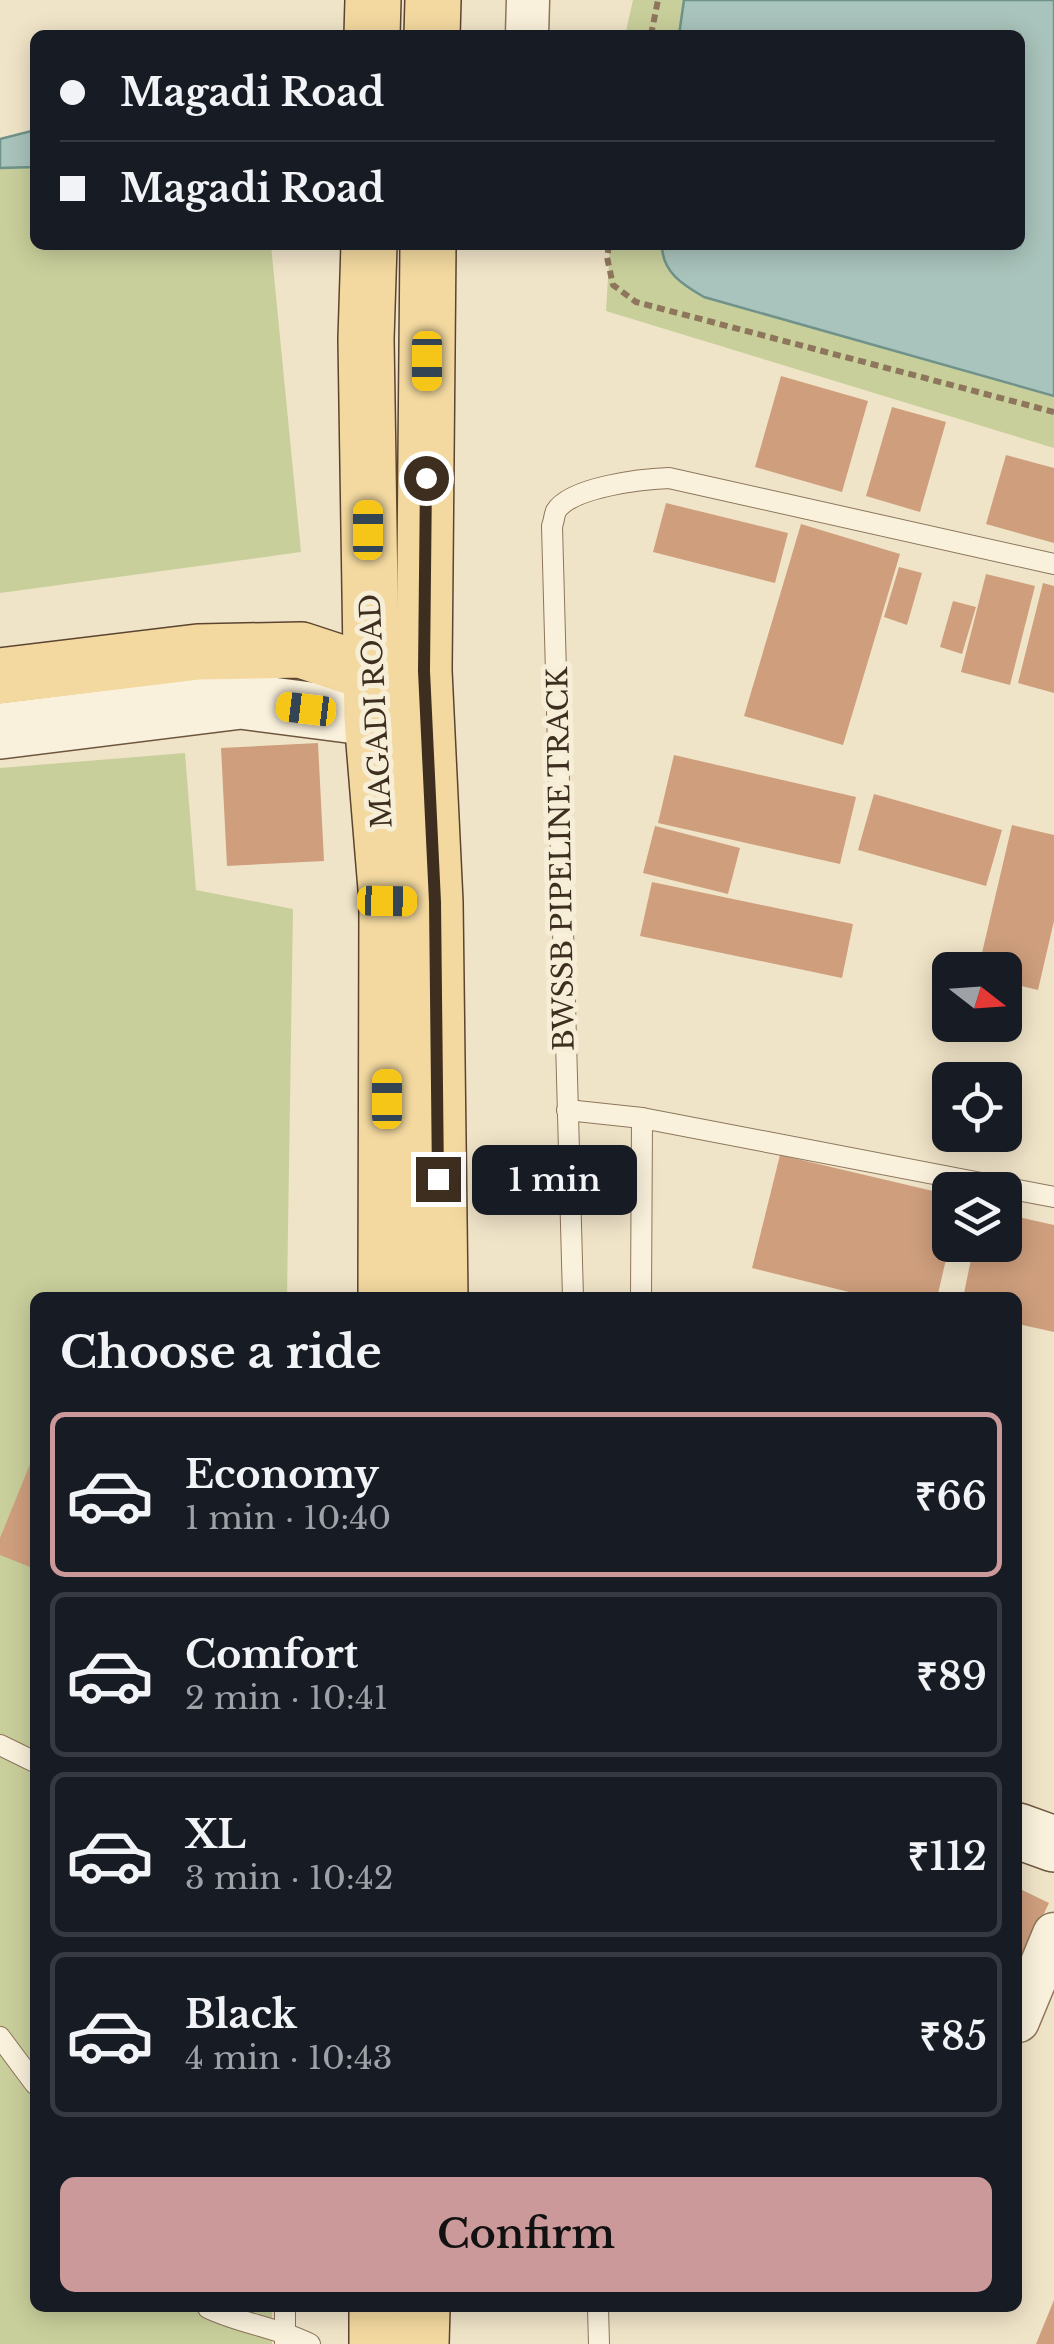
<!DOCTYPE html>
<html lang="en">
<head>
<meta charset="utf-8">
<style>
  :root { --surface:#171b24; --page:#242831; --text:#f1f3f6; --muted:#9ea1a6; --line:#363941; --accent:#cc999b }
  body { margin:0; font-family:"Libre Baskerville",serif; background:var(--page); color:var(--text); height:100vh; display:flex; flex-direction:column; font-size:38px; white-space:nowrap }
  * { box-sizing:border-box; margin:0 }
  p { font-size:32px; color:var(--muted) }
  .icon { flex:none; width:55px; height:55px; fill:none; stroke:currentColor; stroke-width:2; stroke-linecap:round; stroke-linejoin:round }
  .map { position:relative; flex:1; overflow:hidden }
  .details { position:absolute; left:30px; top:1292px; width:992px; height:1020px; display:flex; flex-direction:column; background:var(--surface); border-radius:15px; box-shadow:0 5px 25px #0003 }
  .details>* { flex:none }
  .banner { position:absolute; left:30px; top:30px; width:995px; height:220px; border-radius:15px; box-shadow:0 5px 25px #0003; display:grid; align-content:center; height:220px; padding:0 30px; background:var(--surface) }
  .needle { width:65px; rotate:107deg }
  .controls { position:absolute; left:932px; top:952px; display:grid; gap:20px }
  .controls a { display:grid; place-items:center; width:90px; height:90px; border-radius:15px; background:var(--surface); box-shadow:0 5px 25px #0003; font-size:50px }
  .end { position:absolute; width:45px; height:45px; margin:-22px; border:12px solid #3d2e20; background:#fff; box-shadow:0 0 0 5px #fff }
  .from { border-radius:50% }
  .bubble { position:absolute; height:70px; border-radius:15px; background:var(--surface); box-shadow:0 5px 25px #0003; font-size:32px; font-weight:600; line-height:70px; text-align:center }
  .car { position:absolute; width:30px; height:60px; margin:-30px -15px; border-radius:12px; box-shadow:0 0 8px 2px #0007; background:linear-gradient(#f5c518 24%,#345 0 40%,#f5c518 0 76%,#345 0 86%,#f5c518 0) }
  .banner b { display:flex; align-items:center; gap:35px; height:95px; font-size:38px }
  .banner b+b { border-top:2px solid var(--line) }
  .banner i { width:25px; height:25px; background:var(--text) }
  ul { padding:0; list-style:none }
  li { display:flex; align-items:center; gap:30px; height:165px; margin:0 20px 15px; padding:0 10px; border:5px solid var(--line); border-radius:15px }
  li div { flex:1 }
  li b { display:block; font-size:38px }
  li em { font-style:normal; font-weight:600 }
  li.current { border-color:var(--accent) }
  li>.icon { width:90px; height:90px; stroke-width:1.5 }
  h2 { padding:0 30px; font-size:45px; line-height:120px }
  .cta { display:flex; gap:20px; margin-top:auto; padding:20px 30px }
  .cta a { flex:1; height:115px; border-radius:15px; background:var(--accent); color:#111; font-size:40px; font-weight:600; line-height:115px; text-align:center }
  .map>svg:first-child { display:block }
  .green { fill:#c9cf9b }
  .water { fill:#a9c4bc; stroke:#6f938a; stroke-width:2.5 }
  .building { fill:#cf9f7d }
  .lines { fill:none; stroke-linecap:round; stroke-linejoin:round }
  .lane-casing { stroke:#8d765c; stroke-width:22 }
  .street-casing { stroke:#8d765c; stroke-width:45 }
  .secondary-casing { stroke:#6f573f; stroke-width:58 }
  .primary-casing { stroke:#5b4430; stroke-width:58 }
  .path { stroke:#8d765c; stroke-width:6; stroke-dasharray:8 5; stroke-linecap:butt }
  .lane { stroke:#faf1dc; stroke-width:20 }
  .street { stroke:#faf1dc; stroke-width:42 }
  .secondary { stroke:#faf1dc; stroke-width:55 }
  .primary { stroke:#f3d9a0; stroke-width:55 }
  .route { stroke:#3d2e20; stroke-width:12 }
  .labels { text-anchor:middle; dominant-baseline:central; stroke-width:10; stroke-linejoin:round; paint-order:stroke }
  .street-label { font-size:28px; fill:#3d2e20; stroke:#f7eed8 }
</style>
</head>
<body>
<div class="map">
<svg width="1054" height="2344" viewBox="0 0 1054 2344">
  <rect width="100%" height="100%" fill="#f0e4c8"/>
  <g class="green">
    <path d="M633,0H684L679,35H625Z"/>
    <path d="M26,165L35,167V245H271L301,552L0,593V168Z"/>
    <path d="M610,245H662V253L704,297L1054,396V448L606,311Z"/>
    <path d="M185,753L196,890L293,909L287,1297L35,1298V2308H272V2344H0V768Z"/>
  </g>
  <g class="water">
    <path d="M684,0H1054V396L704,297C683,285 662,272 662,245H1020V35H679Z"/>
    <path d="M35,130V167L0,168V139Z"/>
  </g>
  <g class="building">
    <path d="M781,376L868,401L842,492L755,467Z"/>
    <path d="M892,407L946,422L920,512L866,496Z"/>
    <path d="M1006,455L1054,468V543L986,524Z"/>
    <path d="M666,503L788,533L775,583L653,552Z"/>
    <path d="M801,524L900,554L843,745L744,716Z"/>
    <path d="M899,567L922,573L907,625L884,617Z"/>
    <path d="M986,574L1035,586L1010,685L961,672Z"/>
    <path d="M1043,583L1054,586V693L1018,683Z"/>
    <path d="M953,601L976,607L962,654L940,647Z"/>
    <path d="M318,743L324,861L227,866L221,748Z"/>
    <path d="M674,755L856,797L840,864L658,823Z"/>
    <path d="M874,794L1002,830L986,886L858,850Z"/>
    <path d="M1012,825L1054,835V921L1038,990L1005,982V970H978Z"/>
    <path d="M655,826L740,848L728,894L643,873Z"/>
    <path d="M652,882L853,924L842,978L640,936Z"/>
    <path d="M780,1155L950,1195V1242L937,1298H873L752,1268Z"/>
    <path d="M1005,1214L1054,1225V1332L1018,1324V1298H963L974,1245H1005Z"/>
    <path d="M35,1452V1569L0,1555V1538Z"/>
    <path d="M1018,1888L1049,1903L1018,1968Z"/>
    <path d="M1054,2300V2344H1036Z"/>
  </g>
  <g class="lines">
    <g class="lane-casing">
      <g id="lane">
        <path d="M567,1110L642,1118"/>
        <path d="M573,1298L552,526C554,521 554,516 556,511C571,487 642,479 669,478L1054,564"/>
        <path d="M641,1298L642,1118L1054,1197"/>
        <path d="M0,1745L35,1762"/>
        <path d="M0,2037L35,2084"/>
        <path d="M208,2308C241,2324 277,2327 310,2344"/>
        <path d="M598,2308L599,2344"/>
        <path d="M285,2342V2308"/>
      </g>
    </g>
    <g class="street-casing">
      <g id="street">
        <path d="M527,35L528,0"/>
        <path d="M1018,2021L1054,1934"/>
      </g>
    </g>
    <g class="secondary-casing">
      <g id="secondary">
        <path d="M0,731L241,701L372,718"/>
        <path d="M1018,1831L1054,1844"/>
      </g>
    </g>
    <g class="primary-casing">
      <g id="primary">
        <path d="M372,35L373,0"/>
        <path d="M432,35L433,0"/>
        <path d="M369,245L366,339L372,718L387,901L386,1298"/>
        <path d="M428,245L424,671L435,902L440,1298"/>
        <path d="M0,676L198,652L301,650L371,673L406,672"/>
        <path d="M377,2344V2308"/>
        <path d="M421,2344L422,2308"/>
      </g>
    </g>
    <g class="path">
      <path d="M651,35L658,0"/>
      <path d="M609,245L607,257L613,285L636,302L1054,412"/>
    </g>
    <use href="#lane" class="lane"/>
    <use href="#street" class="street"/>
    <use href="#secondary" class="secondary"/>
    <use href="#primary" class="primary"/>
  </g>
  <g class="lines">
    <path class="route" d="M426,478L424,671L435,902L438,1179"/>
  </g>
  <g class="labels">
    <g class="street-label">
      <text transform="translate(376 711) rotate(-93)">MAGADI ROAD</text>
      <text transform="translate(561 859) rotate(-91)">BWSSB PIPELINE TRACK</text>
    </g>
  </g>
</svg>
<div class="controls">
<a><svg class="needle" viewBox="-14 -14 28 28"><path d="M0-13l5 13h-10z" fill="#e53935"/><path d="M0 13l5-13h-10z" fill="#9ea1a6"/></svg></a>
<a><svg class="icon" aria-label="locate" viewBox="0 0 24 24"><circle cx="12" cy="12" r="6"/><path d="M12 2v4M12 18v4M2 12h4M18 12h4"/></svg></a>
<a><svg class="icon" aria-label="layers" viewBox="0 0 24 24"><path d="M12 4l9 5-9 5-9-5zM3 14l9 5 9-5"/></svg></a>
</div>
<i class="end from" style="left:426px;top:478px"></i>
<i class="end" style="left:438px;top:1179px"></i>
<div class="bubble" style="left:472px;top:1145px;width:165px">1 min</div>
<i class="car" style="left:427px;top:361px;rotate:180deg"></i>
<i class="car" style="left:368px;top:530px;rotate:0deg"></i>
<i class="car" style="left:306px;top:709px;rotate:277deg"></i>
<i class="car" style="left:387px;top:901px;rotate:91deg"></i>
<i class="car" style="left:387px;top:1099px;rotate:0deg"></i>
<div class="banner">
<b><i class="from"></i>Magadi Road</b>
<b><i></i>Magadi Road</b>
</div>
<section class="details">
<h2>Choose a ride</h2>
<ul>
<li class="current"><svg class="icon" aria-label="car" viewBox="0 0 24 24"><path d="M5 17H2v-5l4-1 3-4h7l3 4 3 1v5h-3M9 17h6M6 11h13"/><circle cx="7" cy="17" r="2"/><circle cx="17" cy="17" r="2"/></svg><div><b>Economy</b><p>1 min · 10:40</p></div><em>₹66</em></li>
<li><svg class="icon" aria-label="car" viewBox="0 0 24 24"><path d="M5 17H2v-5l4-1 3-4h7l3 4 3 1v5h-3M9 17h6M6 11h13"/><circle cx="7" cy="17" r="2"/><circle cx="17" cy="17" r="2"/></svg><div><b>Comfort</b><p>2 min · 10:41</p></div><em>₹89</em></li>
<li><svg class="icon" aria-label="car" viewBox="0 0 24 24"><path d="M5 17H2v-5l4-1 3-4h7l3 4 3 1v5h-3M9 17h6M6 11h13"/><circle cx="7" cy="17" r="2"/><circle cx="17" cy="17" r="2"/></svg><div><b>XL</b><p>3 min · 10:42</p></div><em>₹112</em></li>
<li><svg class="icon" aria-label="car" viewBox="0 0 24 24"><path d="M5 17H2v-5l4-1 3-4h7l3 4 3 1v5h-3M9 17h6M6 11h13"/><circle cx="7" cy="17" r="2"/><circle cx="17" cy="17" r="2"/></svg><div><b>Black</b><p>4 min · 10:43</p></div><em>₹85</em></li>
</ul>
<div class="cta"><a>Confirm</a></div>
</section>
</div>
</body>
</html>
